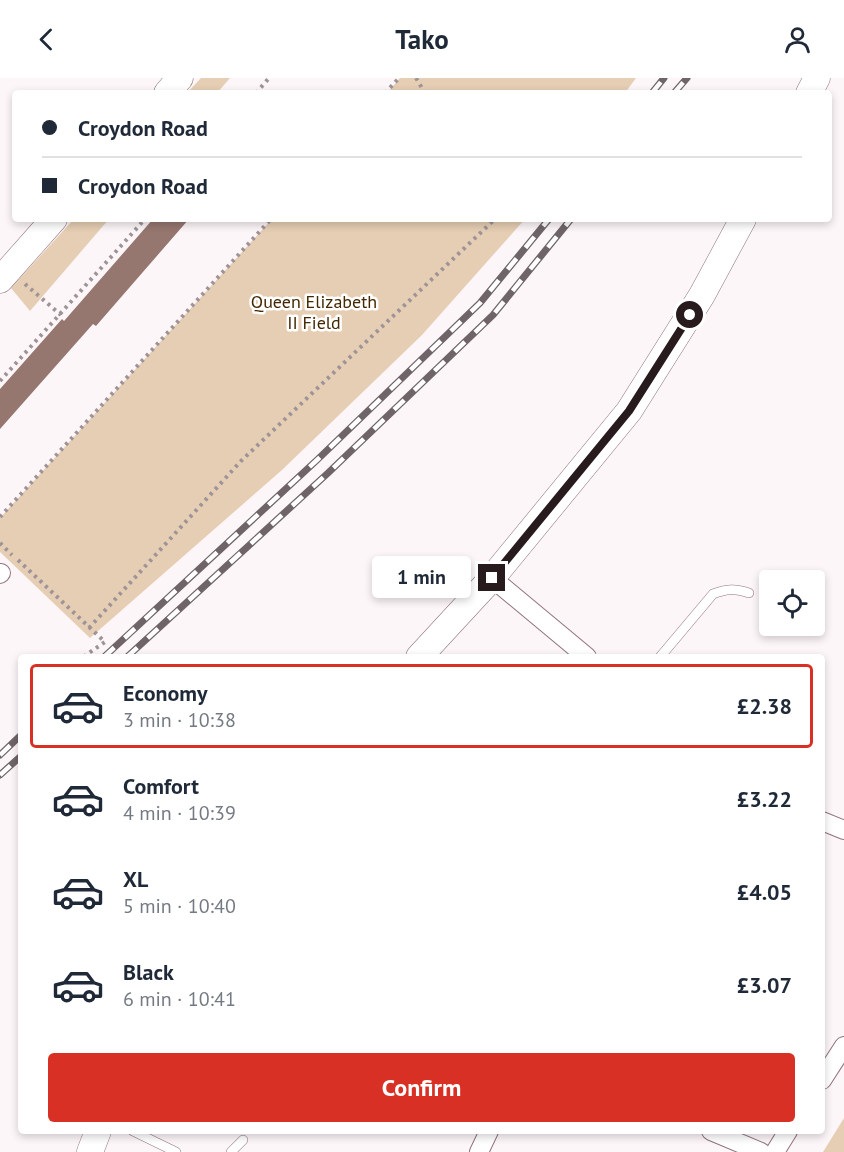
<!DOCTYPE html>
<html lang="en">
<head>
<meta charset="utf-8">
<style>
  :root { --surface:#fff; --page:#f6f6f7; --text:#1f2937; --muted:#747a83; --line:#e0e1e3; --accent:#d93025 }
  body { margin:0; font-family:"PT Sans",sans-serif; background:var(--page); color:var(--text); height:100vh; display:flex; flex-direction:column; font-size:22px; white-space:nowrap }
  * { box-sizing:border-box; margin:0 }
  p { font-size:20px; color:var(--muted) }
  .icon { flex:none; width:33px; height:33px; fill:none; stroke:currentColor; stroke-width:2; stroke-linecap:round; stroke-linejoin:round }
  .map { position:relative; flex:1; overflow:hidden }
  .sheet { position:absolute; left:18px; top:576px; width:807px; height:480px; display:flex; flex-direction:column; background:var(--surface); border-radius:6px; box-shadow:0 3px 9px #0003 }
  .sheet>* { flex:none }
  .guide { position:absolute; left:12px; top:12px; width:820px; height:132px; border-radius:6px; box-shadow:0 3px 9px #0003; display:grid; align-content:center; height:132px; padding:0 30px; background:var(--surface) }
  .tools { position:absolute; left:759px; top:492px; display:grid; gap:12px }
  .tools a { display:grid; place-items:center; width:66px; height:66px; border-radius:6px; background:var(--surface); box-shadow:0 3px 9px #0003; font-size:30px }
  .end { position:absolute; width:27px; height:27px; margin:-14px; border:8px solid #271b1e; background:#fff; box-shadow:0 0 0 3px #fff }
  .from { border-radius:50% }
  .bubble { position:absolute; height:42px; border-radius:6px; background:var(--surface); box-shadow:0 3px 9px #0003; font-size:20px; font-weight:700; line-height:42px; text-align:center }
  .guide b { display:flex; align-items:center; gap:21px; height:57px; font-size:22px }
  .guide b+b { border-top:2px solid var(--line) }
  .guide i { width:15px; height:15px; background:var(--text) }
  ul { padding:10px 0 0; list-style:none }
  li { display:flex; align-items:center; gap:18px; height:84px; margin:0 12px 9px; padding:0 18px; border:3px solid transparent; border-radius:6px }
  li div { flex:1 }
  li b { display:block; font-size:22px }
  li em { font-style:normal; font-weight:700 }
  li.current { border-color:var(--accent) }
  li>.icon { width:54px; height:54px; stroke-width:1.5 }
  .button { display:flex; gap:12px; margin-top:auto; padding:12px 30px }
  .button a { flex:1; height:69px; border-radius:6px; background:var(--accent); color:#fff; font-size:24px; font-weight:700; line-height:69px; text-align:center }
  header { display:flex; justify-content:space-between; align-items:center; height:78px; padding:0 30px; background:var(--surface); font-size:27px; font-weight:700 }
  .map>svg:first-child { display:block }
  .green { fill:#e6ceb4 }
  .building { fill:#96776f }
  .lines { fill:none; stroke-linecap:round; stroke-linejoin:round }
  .lane-casing { stroke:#91727b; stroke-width:10 }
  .street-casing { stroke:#91727b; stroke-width:20 }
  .secondary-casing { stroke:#91727b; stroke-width:27 }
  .path { stroke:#9e9497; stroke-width:4; stroke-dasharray:3 4.5; stroke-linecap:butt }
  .lane { stroke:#fff; stroke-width:9 }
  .street { stroke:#fff; stroke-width:18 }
  .secondary { stroke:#fff; stroke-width:26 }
  .rail-casing { stroke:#6f6568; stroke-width:7 }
  .rail { stroke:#fff; stroke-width:4.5; stroke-dasharray:14; stroke-linecap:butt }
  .route { stroke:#271b1e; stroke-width:8 }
  .labels { text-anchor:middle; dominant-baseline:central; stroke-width:5; stroke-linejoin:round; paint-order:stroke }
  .park-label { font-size:18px; fill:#432803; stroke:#fff }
</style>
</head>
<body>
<header><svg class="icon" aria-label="back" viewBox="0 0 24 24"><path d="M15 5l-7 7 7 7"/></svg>Tako<svg class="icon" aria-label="person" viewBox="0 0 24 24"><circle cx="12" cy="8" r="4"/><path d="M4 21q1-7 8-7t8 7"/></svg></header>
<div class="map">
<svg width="844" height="1074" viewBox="0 0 844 1074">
  <rect width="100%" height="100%" fill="#fdf6f8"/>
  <g class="green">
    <path d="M201,0H230L217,15H187Z"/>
    <path d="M400,0H636L625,15H387Z"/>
    <path d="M74,141H109L30,233L11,210Z"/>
    <path d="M272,141H525L422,257L282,392L90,560L0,474V440Z"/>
    <path d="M844,1040V1074H823Z"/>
  </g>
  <path class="building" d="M153,141H189L96,248L93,246L0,351V311L62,241L64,243Z"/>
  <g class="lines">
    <g class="lane-casing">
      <g id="lane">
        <path d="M660,579L713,516C726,511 735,510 749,515"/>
        <path d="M133,1053L176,1074"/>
        <path d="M231,1074L243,1062"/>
      </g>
    </g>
    <g class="street-casing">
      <g id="street">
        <path d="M0,496L1,495"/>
        <path d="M492,500L587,579"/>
        <path d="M822,743L844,752"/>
        <path d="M822,1002L844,968"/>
        <path d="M711,1053L761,1074"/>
        <path d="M479,1074L489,1053"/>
        <path d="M775,1074L788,1053"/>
      </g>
    </g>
    <g class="secondary-casing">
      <g id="secondary">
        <path d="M167,15L180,0"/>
        <path d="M809,15L817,0"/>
        <path d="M0,202L54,141"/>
        <path d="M419,579L492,500L629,333L702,217L743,141"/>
        <path d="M90,1074L98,1053"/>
      </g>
    </g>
    <g class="path">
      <path d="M416,0L425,15"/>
      <path d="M256,15L269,0"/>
      <path d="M385,15L399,0"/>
      <path d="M25,206L61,237"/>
      <path d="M0,303L145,141"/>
      <path d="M0,439L271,141"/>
      <path d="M0,465L12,477"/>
      <path d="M18,482L105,564L83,579"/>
      <path d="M89,550L241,383L495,141"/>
    </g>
    <use href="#lane" class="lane"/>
    <use href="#street" class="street"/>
    <use href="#secondary" class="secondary"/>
    <g class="rail-casing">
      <g id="rail">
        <path d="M652,15L664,0"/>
        <path d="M674,15L687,0"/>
        <path d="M104,579L317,382L480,225L549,141"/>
        <path d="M127,579L328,395L493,237L571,141"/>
        <path d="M0,677L21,657"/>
        <path d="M0,697L21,678"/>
      </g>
    </g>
    <use href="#rail" class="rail"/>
  </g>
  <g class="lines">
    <path class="route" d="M492,500L629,333L690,237"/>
  </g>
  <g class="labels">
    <g class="park-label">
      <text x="314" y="223">Queen Elizabeth<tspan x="314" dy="21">II Field</tspan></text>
    </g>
  </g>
</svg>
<div class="tools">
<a><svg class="icon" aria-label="locate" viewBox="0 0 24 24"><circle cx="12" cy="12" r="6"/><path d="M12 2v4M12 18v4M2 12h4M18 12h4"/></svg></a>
</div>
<i class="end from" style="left:690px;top:237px"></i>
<i class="end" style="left:492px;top:500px"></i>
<div class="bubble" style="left:372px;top:478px;width:99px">1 min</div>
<div class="guide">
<b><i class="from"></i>Croydon Road</b>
<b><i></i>Croydon Road</b>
</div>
<section class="sheet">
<ul>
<li class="current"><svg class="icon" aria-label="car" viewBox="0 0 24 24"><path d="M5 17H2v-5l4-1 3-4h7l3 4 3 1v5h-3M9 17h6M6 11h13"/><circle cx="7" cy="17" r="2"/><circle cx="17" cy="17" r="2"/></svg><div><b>Economy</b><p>3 min · 10:38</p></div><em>£2.38</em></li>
<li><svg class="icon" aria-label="car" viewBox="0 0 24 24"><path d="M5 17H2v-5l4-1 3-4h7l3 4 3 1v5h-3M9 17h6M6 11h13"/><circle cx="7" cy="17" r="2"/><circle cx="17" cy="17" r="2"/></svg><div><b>Comfort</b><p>4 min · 10:39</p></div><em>£3.22</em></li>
<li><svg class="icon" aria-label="car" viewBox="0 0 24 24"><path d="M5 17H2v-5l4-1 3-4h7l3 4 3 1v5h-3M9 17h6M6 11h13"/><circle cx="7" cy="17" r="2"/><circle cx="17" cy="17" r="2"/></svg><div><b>XL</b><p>5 min · 10:40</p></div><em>£4.05</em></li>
<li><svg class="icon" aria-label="car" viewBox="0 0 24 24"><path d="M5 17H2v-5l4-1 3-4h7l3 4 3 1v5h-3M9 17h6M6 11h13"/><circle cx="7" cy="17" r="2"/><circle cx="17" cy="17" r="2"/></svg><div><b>Black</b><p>6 min · 10:41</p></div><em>£3.07</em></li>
</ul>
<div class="button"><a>Confirm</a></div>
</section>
</div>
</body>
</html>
